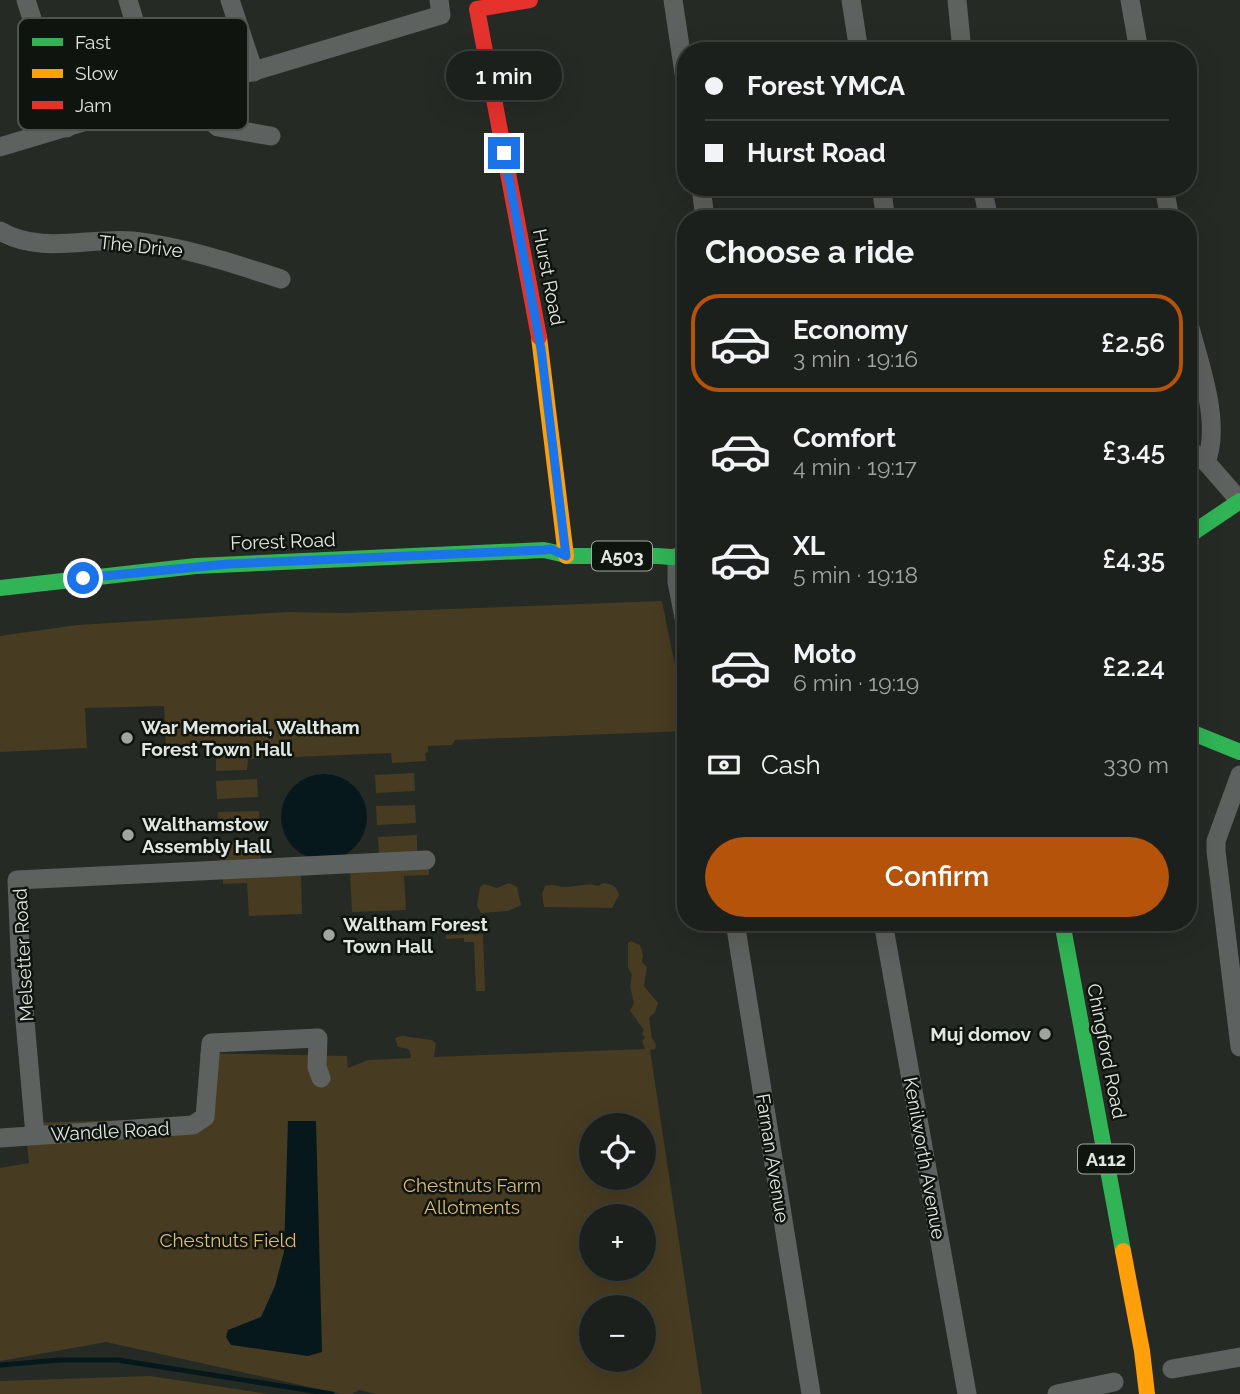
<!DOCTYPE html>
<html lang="en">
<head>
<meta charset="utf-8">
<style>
  :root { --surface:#1c201c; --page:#292d29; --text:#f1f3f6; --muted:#a0a3a3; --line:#3a3e3b; --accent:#b45309 }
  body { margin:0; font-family:Raleway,sans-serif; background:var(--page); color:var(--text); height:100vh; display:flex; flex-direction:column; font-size:26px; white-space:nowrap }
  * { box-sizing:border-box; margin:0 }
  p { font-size:23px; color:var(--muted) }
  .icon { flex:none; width:38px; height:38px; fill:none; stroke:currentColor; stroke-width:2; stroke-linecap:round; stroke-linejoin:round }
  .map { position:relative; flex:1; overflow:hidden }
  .sheet { position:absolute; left:677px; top:210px; width:520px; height:721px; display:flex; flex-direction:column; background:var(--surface); border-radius:28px; box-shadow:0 7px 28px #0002,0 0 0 2px var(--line) }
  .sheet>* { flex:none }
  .hud { position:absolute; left:677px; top:42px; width:520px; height:154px; border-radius:28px; box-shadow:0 7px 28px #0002,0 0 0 2px var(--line); display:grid; align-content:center; height:154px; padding:0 28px; background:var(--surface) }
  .fabs { position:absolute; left:579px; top:1113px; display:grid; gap:14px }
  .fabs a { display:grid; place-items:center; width:77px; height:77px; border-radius:50%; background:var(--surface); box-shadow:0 7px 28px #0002,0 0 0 2px var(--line); font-size:35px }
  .end { position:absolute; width:32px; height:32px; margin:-16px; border:9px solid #1a73e8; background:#fff; box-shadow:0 0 0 4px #fff }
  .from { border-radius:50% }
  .bubble { position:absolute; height:49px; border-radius:24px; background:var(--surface); box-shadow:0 7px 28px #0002,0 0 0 2px var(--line); font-size:23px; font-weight:600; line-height:49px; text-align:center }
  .hud b { display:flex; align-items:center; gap:24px; height:66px; font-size:26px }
  .hud b+b { border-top:2px solid var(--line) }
  .hud i { width:18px; height:18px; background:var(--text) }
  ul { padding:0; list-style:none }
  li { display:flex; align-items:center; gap:21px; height:98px; margin:0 14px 10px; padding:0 14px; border:4px solid transparent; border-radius:28px }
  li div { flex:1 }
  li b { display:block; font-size:26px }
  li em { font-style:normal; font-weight:600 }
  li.on { border-color:var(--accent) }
  li>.icon { width:63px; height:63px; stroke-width:1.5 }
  h2 { padding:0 28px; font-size:32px; line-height:84px }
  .pay { display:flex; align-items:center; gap:18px; height:77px; padding:0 28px; font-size:26px }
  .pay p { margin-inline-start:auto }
  .cta { display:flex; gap:14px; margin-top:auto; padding:14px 28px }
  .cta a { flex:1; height:80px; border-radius:42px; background:var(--accent); color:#fff; font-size:28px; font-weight:600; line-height:80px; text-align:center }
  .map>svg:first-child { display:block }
  .green { fill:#473b21; fill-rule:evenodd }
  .water { fill:#06181b }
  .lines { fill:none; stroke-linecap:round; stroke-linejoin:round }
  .stream { stroke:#06181b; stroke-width:5 }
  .street { stroke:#5d615f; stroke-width:19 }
  .fast { stroke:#30b455; stroke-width:16 }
  .slow { stroke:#ff9f0a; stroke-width:16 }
  .jam { stroke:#e5322d; stroke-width:16 }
  .route { stroke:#1a73e8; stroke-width:9 }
  .poi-dot { fill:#9fa59f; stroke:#0f140f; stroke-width:2.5 }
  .labels { text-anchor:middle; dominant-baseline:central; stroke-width:5; stroke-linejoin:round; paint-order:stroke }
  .shield { fill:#0f140f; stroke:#a1a8a1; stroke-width:2 }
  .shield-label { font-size:18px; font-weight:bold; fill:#e0e7e0 }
  .street-label { font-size:19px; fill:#e0e7e0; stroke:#0f140f }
  .poi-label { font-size:19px; font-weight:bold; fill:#e0e7e0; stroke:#0f140f; text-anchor:start }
  .park-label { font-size:19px; fill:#debb73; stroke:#0f140f }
  .key { fill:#0f140f; stroke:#4e534e; stroke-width:2 }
  .key-label { font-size:19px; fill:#e0e7e0 }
</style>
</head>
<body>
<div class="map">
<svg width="1240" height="1394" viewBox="0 0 1240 1394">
  <rect width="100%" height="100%" fill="#252a25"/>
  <g class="green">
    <path d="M662,601L686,721V731L455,740L452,745L428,746V752L425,753L426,761L392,763L391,753L248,759L247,770L216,771V745L204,743L166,746L164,706L85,708L87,748L0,752V636L77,625L288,612L343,613Z"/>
    <path d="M414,773L415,791L376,793L375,775Z"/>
    <path d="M257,779L258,797L217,799L216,781Z"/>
    <path d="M415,805L416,823L377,825L376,806Z"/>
    <path d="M259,811V829L219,831L218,812Z"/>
    <path d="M417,835V853L379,855L378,837Z"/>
    <path d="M260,841L261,859L220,861V842Z"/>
    <path d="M429,869V875L404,876L406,910L352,912L350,872Z"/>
    <path d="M301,873L302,914L249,916L247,883L223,884V876Z"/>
    <path d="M509,883L517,887L521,905L508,911L481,913L477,906L480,887L484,884L497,888Z"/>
    <path d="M603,883C612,884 617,886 619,895L612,908L544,907L542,894L545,886C554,883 555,886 563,887C574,888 586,882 598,886Z"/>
    <path d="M483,934L485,991H476L474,942H464V938L446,939V935Z"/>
    <path d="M631,941L640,945L643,955L642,962L647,967L644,986L658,1003L655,1012L649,1018L652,1038L656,1044L655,1049L650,1050L702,1394H376L359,1390L352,1394H341L106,1342L0,1361V1168L29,1163L25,1123L200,1118V1053L347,1056L348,1068L368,1060L411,1058L409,1049L398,1047L395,1038L402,1036L432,1040L436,1043L434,1057L645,1049L642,1041L645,1038L642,1034L644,1030L630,1011L634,1003L630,986L632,975L628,967V943ZM592,1125H644V1178H592ZM592,1216H644V1269H592ZM592,1307H644V1360H592Z"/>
    <path d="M150,1376L269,1394H0V1381Z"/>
  </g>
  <g class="water">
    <circle cx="324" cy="817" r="43"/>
    <path d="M288,1121H316L322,1352L308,1356L231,1345L226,1337L228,1330L261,1317L275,1286L284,1252Z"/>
  </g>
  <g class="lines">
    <path class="stream" d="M0,1365L60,1360H118L332,1394"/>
    <g class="street">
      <path d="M26,0L67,128"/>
      <path d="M128,0L158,101"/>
      <path d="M230,0L254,72"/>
      <path d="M673,0L686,86"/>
      <path d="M851,0L859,51"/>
      <path d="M957,0L962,51"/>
      <path d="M1130,0L1139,51"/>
      <path d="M199,89L211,121L218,127L271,136"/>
      <path d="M0,147L441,15L439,0"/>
      <path d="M701,187L705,219"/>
      <path d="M881,187L886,219"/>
      <path d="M982,187L989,219"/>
      <path d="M1164,187L1170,219"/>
      <path d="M0,231C41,255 88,237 133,241C184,247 232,263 281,279"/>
      <path d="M1188,320C1198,360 1222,422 1206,462"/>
      <path d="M1188,449L1206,462L1240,501"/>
      <path d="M677,557V582L686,628"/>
      <path d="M1240,775L1216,841V851L1240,1047"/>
      <path d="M735,922L811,1394"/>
      <path d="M883,922L967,1394"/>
      <path d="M35,1135L21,975L17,880L426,860"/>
      <path d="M0,1138L193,1125L205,1117L211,1043L318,1038L317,1067L321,1078"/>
      <path d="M1172,1369L1240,1357"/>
      <path d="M1057,1394L1114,1382"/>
    </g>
    <g class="fast">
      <path d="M1188,536L1240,501"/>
      <path d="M0,588L196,566L544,550L570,556H657L686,558"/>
      <path d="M1188,731L1240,752"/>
      <path d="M1062,922L1123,1251"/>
    </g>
    <g class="slow">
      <path d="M539,337L566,556"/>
      <path d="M1123,1251L1142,1351L1147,1394"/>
    </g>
    <path class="jam" d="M530,0L477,9L539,337"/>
  </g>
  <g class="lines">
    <path class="route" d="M83,578L228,564L544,550L551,549L566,556L541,349L504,153"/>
  </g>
  <g class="poi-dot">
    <circle cx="127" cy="738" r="7"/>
    <circle cx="128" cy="835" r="7"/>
    <circle cx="329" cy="935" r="7"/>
    <circle cx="1045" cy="1034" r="7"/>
  </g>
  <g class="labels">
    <g class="shield">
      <rect x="592" y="541.5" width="60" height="29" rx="5"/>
      <rect x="1078" y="1144.5" width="56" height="29" rx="5"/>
    </g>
    <g class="shield-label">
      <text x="622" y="556">A503</text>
      <text x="1106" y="1159">A112</text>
    </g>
    <g class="street-label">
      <text transform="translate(141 246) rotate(6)">The Drive</text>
      <text transform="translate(549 277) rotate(79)">Hurst Road</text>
      <text transform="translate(283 541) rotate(-2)">Forest Road</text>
      <text transform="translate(23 955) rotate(-93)">Melsetter Road</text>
      <text transform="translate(1107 1051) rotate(79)">Chingford Road</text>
      <text transform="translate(110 1131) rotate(-3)">Wandle Road</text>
      <text transform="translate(773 1158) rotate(81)">Farnan Avenue</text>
      <text transform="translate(925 1158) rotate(80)">Kenilworth Avenue</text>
    </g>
    <g class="poi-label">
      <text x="141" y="727">War Memorial, Waltham<tspan x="141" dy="22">Forest Town Hall</tspan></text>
      <text x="142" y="824">Walthamstow<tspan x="142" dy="22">Assembly Hall</tspan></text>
      <text x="343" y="924">Waltham Forest<tspan x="343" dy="22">Town Hall</tspan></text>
      <text x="1031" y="1034" text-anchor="end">Muj domov</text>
    </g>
    <g class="park-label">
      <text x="472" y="1185">Chestnuts Farm<tspan x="472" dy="22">Allotments</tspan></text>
      <text x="228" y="1240">Chestnuts Field</text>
    </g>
  </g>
  <rect x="18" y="18" width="230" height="112" rx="10" class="key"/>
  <rect x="32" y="38" width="31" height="8" fill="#30b455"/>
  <rect x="32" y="69" width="31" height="9" fill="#ff9f0a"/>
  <rect x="32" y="101" width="31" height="8" fill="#e5322d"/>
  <g class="key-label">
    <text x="75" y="49">Fast</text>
    <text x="75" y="80">Slow</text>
    <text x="75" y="112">Jam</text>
  </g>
</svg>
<div class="fabs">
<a><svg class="icon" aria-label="locate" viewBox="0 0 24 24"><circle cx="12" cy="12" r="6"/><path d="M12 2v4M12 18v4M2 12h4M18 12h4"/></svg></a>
<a>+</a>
<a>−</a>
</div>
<i class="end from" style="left:83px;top:578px"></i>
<i class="end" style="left:504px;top:153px"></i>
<div class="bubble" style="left:446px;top:51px;width:116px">1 min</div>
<div class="hud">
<b><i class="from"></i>Forest YMCA</b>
<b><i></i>Hurst Road</b>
</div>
<section class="sheet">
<h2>Choose a ride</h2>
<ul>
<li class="on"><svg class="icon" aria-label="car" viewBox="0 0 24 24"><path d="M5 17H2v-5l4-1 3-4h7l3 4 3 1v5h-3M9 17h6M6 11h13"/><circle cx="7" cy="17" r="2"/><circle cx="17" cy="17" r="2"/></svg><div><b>Economy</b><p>3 min · 19:16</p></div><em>£2.56</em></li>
<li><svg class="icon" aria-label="car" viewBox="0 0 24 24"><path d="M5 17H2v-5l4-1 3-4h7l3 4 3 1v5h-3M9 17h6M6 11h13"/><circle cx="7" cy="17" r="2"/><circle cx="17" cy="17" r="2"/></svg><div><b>Comfort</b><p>4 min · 19:17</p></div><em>£3.45</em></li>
<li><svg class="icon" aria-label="car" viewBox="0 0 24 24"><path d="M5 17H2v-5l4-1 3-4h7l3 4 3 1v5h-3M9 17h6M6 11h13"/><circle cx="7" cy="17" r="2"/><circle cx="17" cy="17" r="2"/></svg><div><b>XL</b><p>5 min · 19:18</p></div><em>£4.35</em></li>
<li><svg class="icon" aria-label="car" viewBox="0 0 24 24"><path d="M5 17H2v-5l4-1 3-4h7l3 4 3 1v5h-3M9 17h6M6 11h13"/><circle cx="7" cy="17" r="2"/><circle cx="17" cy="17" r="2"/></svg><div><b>Moto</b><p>6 min · 19:19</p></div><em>£2.24</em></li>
</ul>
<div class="pay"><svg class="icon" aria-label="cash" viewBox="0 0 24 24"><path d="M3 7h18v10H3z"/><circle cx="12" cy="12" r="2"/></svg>Cash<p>330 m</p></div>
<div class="cta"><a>Confirm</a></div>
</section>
</div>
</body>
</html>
